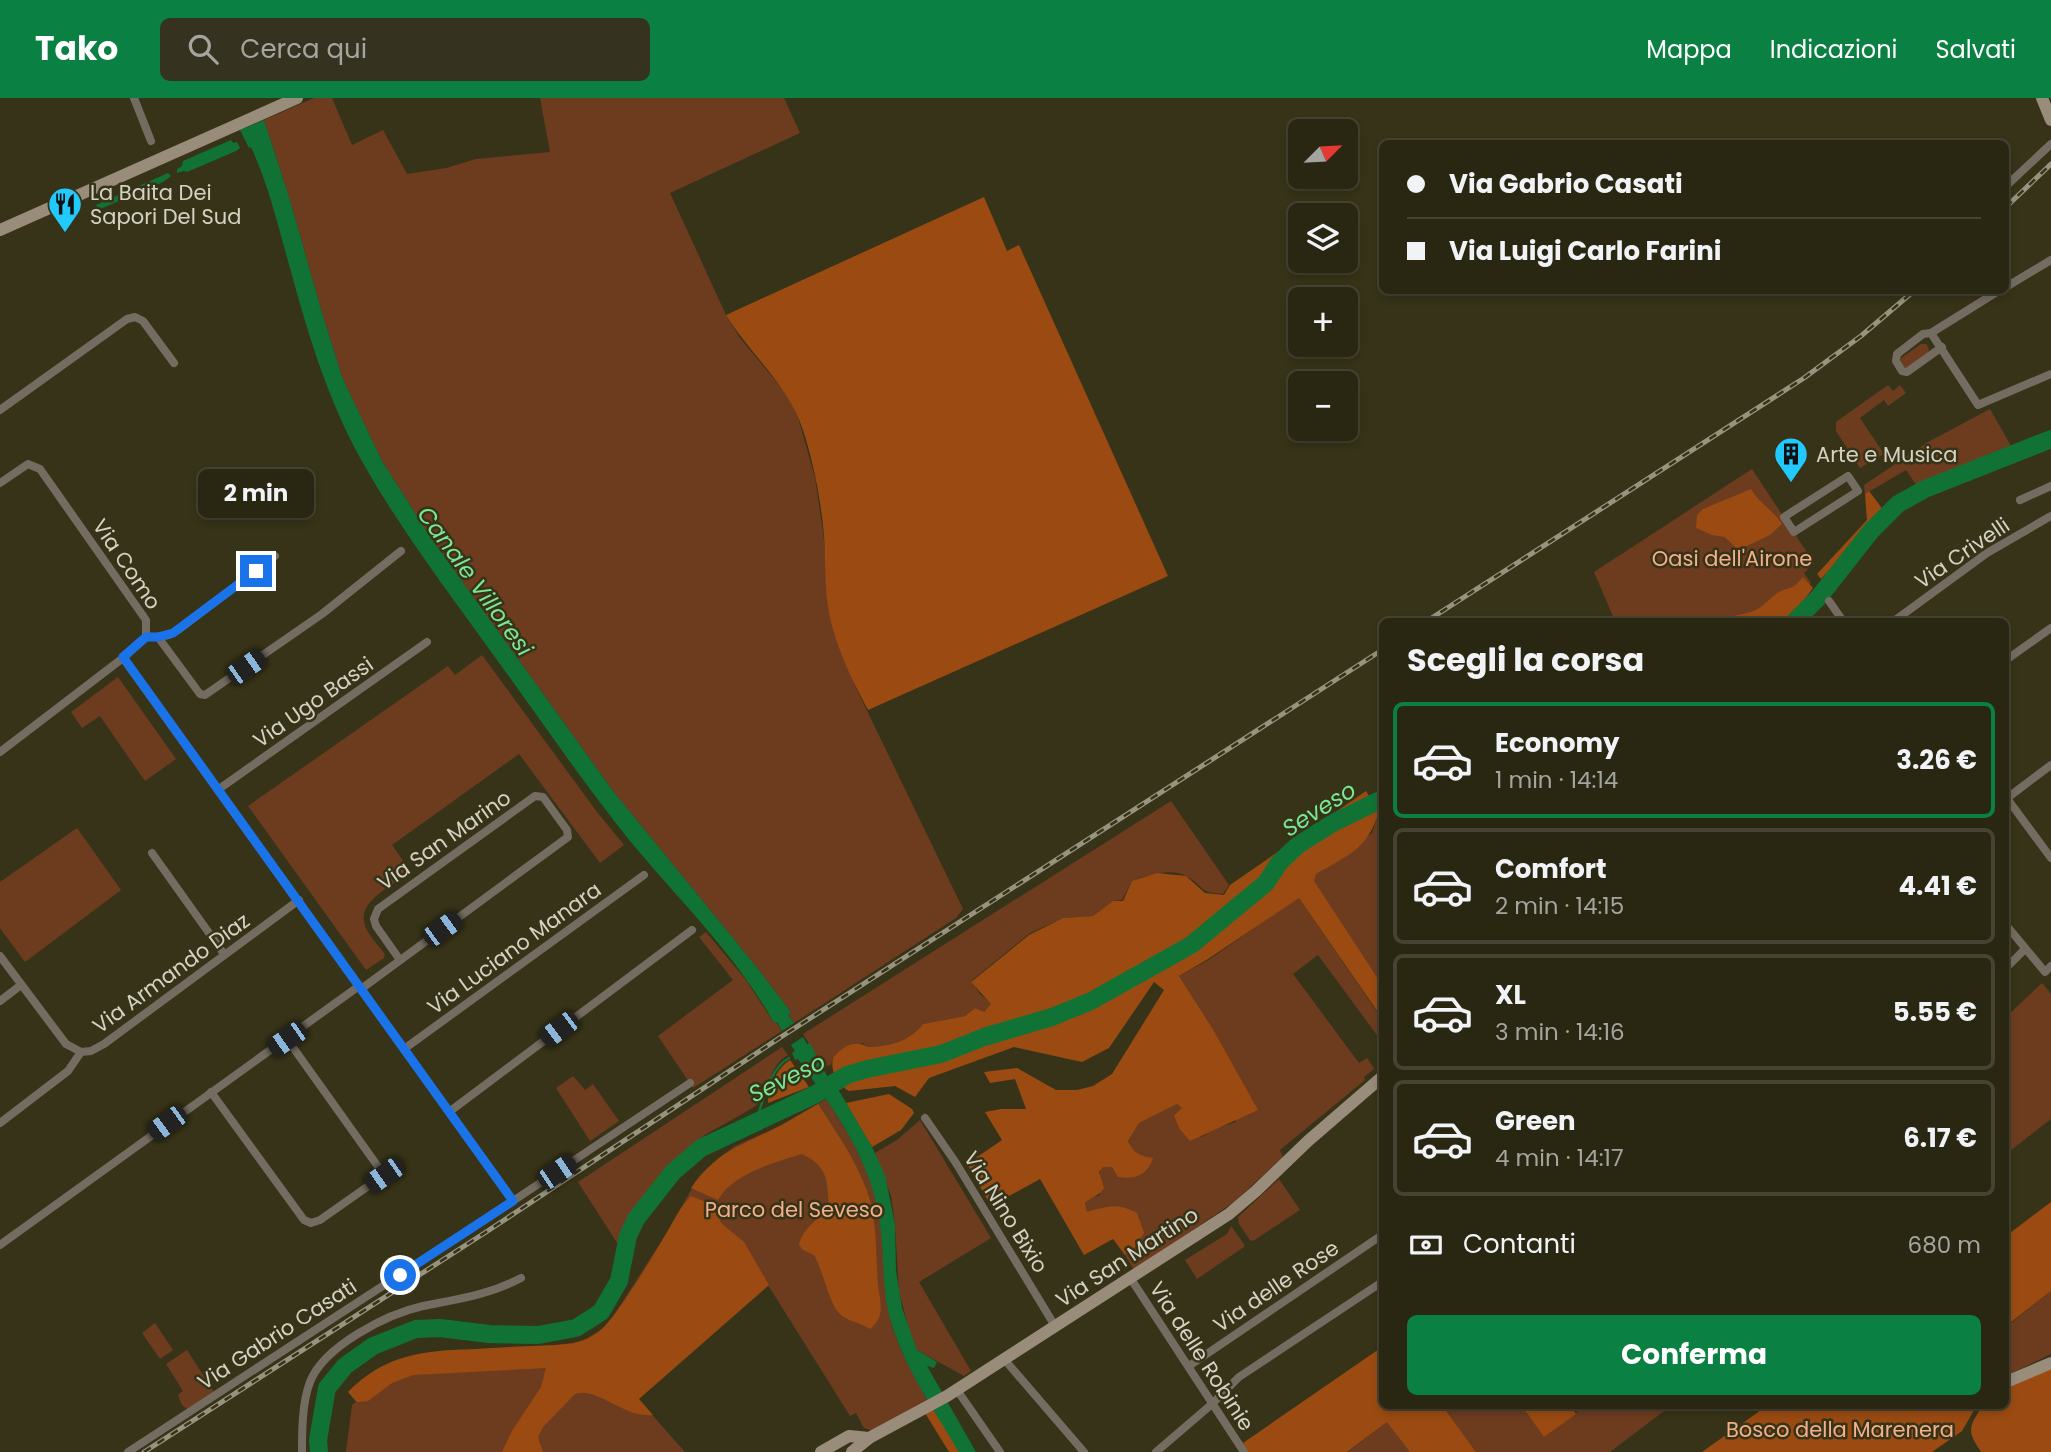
<!DOCTYPE html>
<html lang="it">
<head>
<meta charset="utf-8">
<style>
  :root { --surface:#292612; --page:#353220; --text:#f1f3f6; --muted:#a5a59f; --line:#454332; --accent:#0b8043 }
  body { margin:0; font-family:Poppins,sans-serif; background:var(--page); color:var(--text); height:100vh; display:flex; flex-direction:column; font-size:26px; white-space:nowrap }
  * { box-sizing:border-box; margin:0 }
  p { font-size:23px; color:var(--muted) }
  .icon { flex:none; width:38px; height:38px; fill:none; stroke:currentColor; stroke-width:2; stroke-linecap:round; stroke-linejoin:round }
  .map { position:relative; flex:1; overflow:hidden }
  .details { position:absolute; left:1379px; top:520px; width:630px; height:791px; display:flex; flex-direction:column; background:var(--surface); border-radius:10px; box-shadow:0 4px 10px #0003,0 0 0 2px var(--line) }
  .details>* { flex:none }
  .guide { position:absolute; left:1379px; top:42px; width:630px; height:154px; border-radius:10px; box-shadow:0 4px 10px #0003,0 0 0 2px var(--line); display:grid; align-content:center; height:154px; padding:0 28px; background:var(--surface) }
  .needle { width:46px; rotate:66deg }
  .buttons { position:absolute; left:1288px; top:21px; display:grid; gap:14px }
  .buttons a { display:grid; place-items:center; width:70px; height:70px; border-radius:10px; background:var(--surface); box-shadow:0 4px 10px #0003,0 0 0 2px var(--line); font-size:35px }
  .end { position:absolute; width:32px; height:32px; margin:-16px; border:9px solid #1a73e8; background:#fff; box-shadow:0 0 0 4px #fff }
  .from { border-radius:50% }
  .bubble { position:absolute; height:49px; border-radius:10px; background:var(--surface); box-shadow:0 4px 10px #0003,0 0 0 2px var(--line); font-size:23px; font-weight:700; line-height:49px; text-align:center }
  .car { position:absolute; width:21px; height:42px; margin:-21px -10px; border-radius:9px; box-shadow:0 0 5px 2px #0007; background:linear-gradient(#222 24%,#8ab4d8 0 40%,#222 0 76%,#8ab4d8 0 86%,#222 0) }
  .guide b { display:flex; align-items:center; gap:24px; height:66px; font-size:26px }
  .guide b+b { border-top:2px solid var(--line) }
  .guide i { width:18px; height:18px; background:var(--text) }
  ul { padding:0; list-style:none }
  li { display:flex; align-items:center; gap:21px; height:116px; margin:0 14px 10px; padding:0 14px; border:4px solid var(--line); border-radius:10px }
  li div { flex:1 }
  li b { display:block; font-size:26px }
  li em { font-style:normal; font-weight:700 }
  li.selected { border-color:var(--accent) }
  li>.icon { width:63px; height:63px; stroke-width:1.5 }
  h2 { padding:0 28px; font-size:32px; line-height:84px }
  .pay { display:flex; align-items:center; gap:18px; height:77px; padding:0 28px; font-size:26px }
  .pay p { margin-inline-start:auto }
  .button { display:flex; gap:14px; margin-top:auto; padding:14px 28px }
  .button a { flex:1; height:80px; border-radius:10px; background:var(--accent); color:#fff; font-size:28px; font-weight:700; line-height:80px; text-align:center }
  header { display:flex; align-items:center; gap:42px; box-sizing:border-box; height:98px; padding:0 35px; background:var(--accent); color:#fff }
  header strong { font-size:33px }
  nav { display:flex; gap:38px; margin-inline-start:auto; font-size:24px }
  .search { width:490px; height:63px; background:var(--page); display:flex; align-items:center; gap:18px; box-sizing:border-box; padding:0 24px; border-radius:10px; color:var(--muted); font-size:26px }
  .map>svg:first-child { display:block }
  .green { fill:#6d3c1f }
  .forest { fill:#9b4b12 }
  .water { fill:#117236 }
  .lines { fill:none; stroke-linecap:round; stroke-linejoin:round }
  .stream { stroke:#117236; stroke-width:2.5 }
  .river { stroke:#117236; stroke-width:18 }
  .street { stroke:#746c61; stroke-width:8 }
  .secondary { stroke:#998c7b; stroke-width:12 }
  .rail-casing { stroke:#96937f; stroke-width:5 }
  .rail { stroke:#373318; stroke-width:2.5; stroke-dasharray:8; stroke-linecap:butt }
  .route { stroke:#1a73e8; stroke-width:9 }
  .labels { text-anchor:middle; dominant-baseline:central; stroke-width:5; stroke-linejoin:round; paint-order:stroke }
  .poi-label { font-size:21px; fill:#d4d2c3; stroke:#373318; text-anchor:start }
  .street-label { font-size:21px; fill:#d4d2c3; stroke:#373318 }
  .park-label { font-size:21px; fill:#f2af8a; stroke:#373318 }
  .water-label { font-size:23px; font-style:italic; fill:#78e895; stroke:#373318 }
</style>
</head>
<body>
<header>
<strong>Tako</strong>
<div class="search"><svg class="icon" aria-label="search" viewBox="0 0 24 24"><circle cx="10" cy="10" r="6"/><path d="M15 15l6 6"/></svg>Cerca qui</div>
<nav><a>Mappa</a><a>Indicazioni</a><a>Salvati</a></nav>
</header>
<div class="map">
<svg width="2051" height="1354" viewBox="0 0 2051 1354">
  <rect width="100%" height="100%" fill="#373318"/>
  <g class="green">
    <path d="M314,0H332L352,47L383,32L407,76L446,70L476,61L550,54L540,0H784L800,35L670,95L726,217L740,240L785,294L796,312L815,380L823,433L832,526L856,590L963,811L956,820L794,925L788,916L791,914L755,867L613,693L431,440L382,363L342,279L320,208L290,102L264,22Z"/>
    <path d="M1921,246H1926L1929,251L1928,255L1909,270L1904,269L1901,264V260Z"/>
    <path d="M1888,287L1893,293L1900,287L1906,295L1888,308L1884,302L1860,320L1884,356L1860,370L1836,333V324Z"/>
    <path d="M1990,311L2011,348L1917,388L1906,372L1865,396L1864,387L1928,344Z"/>
    <path d="M1752,371L1814,465L1804,475L1811,485L1798,501L1769,523H1615L1594,474Z"/>
    <path d="M482,557L597,714L624,747L600,765L519,656L392,747L411,774C396,785 359,802 364,824C366,835 378,847 385,856L384,860L366,872L248,708L448,568L455,577Z"/>
    <path d="M118,579L176,661L145,683L100,618L82,630L71,614Z"/>
    <path d="M1171,703L1229,787L1223,796C1198,794 1207,791 1188,779C1172,769 1148,777 1132,783L1122,802L1113,803L1093,818L1063,820L1030,835L971,883L980,896L992,906L984,914L975,910L965,918L923,926C909,944 890,948 868,949L862,945L833,960L831,967L824,969L803,936Z"/>
    <path d="M1379,714L1382,722V887L1313,784L1316,776L1372,735Z"/>
    <path d="M77,730L121,792L25,864L0,830V784Z"/>
    <path d="M1297,800H1299L1382,921V944L1318,857L1293,876L1359,965L1367,960L1376,973L1374,971L1364,979L1365,982L1280,1052L1283,1059L1234,1104L1134,1172L1125,1157L1133,1152L1087,1114L1085,1105L1090,1100L1100,1097V1071L1103,1069H1112L1140,1058L1133,1052L1128,1043L1139,1025L1177,1006L1183,1010L1174,1016L1201,1039L1217,1030L1236,1024L1211,928L1179,878L1210,861Z"/>
    <path d="M706,834L746,882L774,925L776,924L782,933L693,990L658,938L733,882L699,839Z"/>
    <path d="M2042,885L2051,896V1021L2006,1056V919Z"/>
    <path d="M782,949L788,957C769,968 770,988 761,1003C756,1010 716,1030 705,1037C667,1065 639,1106 619,1148L578,1084Z"/>
    <path d="M573,978L585,992L593,986L619,1023L590,1043L556,990Z"/>
    <path d="M826,1001C852,1040 875,1079 881,1128C884,1160 883,1192 891,1224C898,1251 914,1277 927,1302L896,1321L873,1333L864,1330L856,1315L850,1318L768,1187L638,1301L685,1354H346L352,1307L356,1304L348,1294C387,1255 424,1253 476,1251C509,1249 541,1249 574,1245L586,1241L607,1228L666,1136L698,1080L721,1058L735,1048L784,1026Z"/>
    <path d="M920,1022L991,1140L919,1184L971,1273L964,1278L917,1252L909,1231L899,1194L895,1127L891,1098L875,1055L897,1042Z"/>
    <path d="M1279,1081L1300,1112L1253,1143L1250,1142L1239,1126L1238,1119Z"/>
    <path d="M1231,1128L1244,1146V1149L1197,1181L1185,1162L1227,1136Z"/>
    <path d="M2051,1193V1256L2006,1278V1229Z"/>
    <path d="M155,1225L173,1252L160,1261L142,1235Z"/>
    <path d="M187,1252L214,1294L187,1311L182,1307L178,1297L183,1293L166,1266Z"/>
    <path d="M1442,1307H1521L1544,1339L1586,1307H1672L1610,1354H1476Z"/>
    <path d="M1388,1323L1411,1354H1348Z"/>
  </g>
  <g class="forest">
    <path d="M984,99L1007,153L1019,147L1168,478L868,612C854,586 840,557 832,528C824,500 826,467 824,437C821,403 814,366 803,332C789,288 750,256 726,217Z"/>
    <path d="M1751,391C1759,405 1773,412 1782,426L1770,437L1738,452L1725,439L1712,437L1696,430L1697,417L1703,411Z"/>
    <path d="M1869,393L1881,409V415L1821,481L1817,476L1867,422L1865,396Z"/>
    <path d="M1803,479L1813,490L1793,517L1783,523H1716C1729,517 1741,518 1754,513C1763,509 1768,502 1776,496C1790,487 1790,495 1803,479Z"/>
    <path d="M1366,693L1379,714C1367,752 1348,757 1316,776L1314,783L1382,887V920L1299,800L1208,861L1179,878L1211,928L1258,1012L1190,1043L1179,1030L1174,1017L1182,1010L1177,1006L1139,1025L1128,1043C1134,1055 1139,1058 1153,1060C1148,1077 1134,1082 1118,1079L1112,1069H1103L1099,1074L1104,1090C1099,1098 1091,1099 1085,1105L1087,1114C1107,1108 1119,1105 1137,1115L1144,1135L1133,1152L1125,1157L1113,1141L1084,1157L1040,1081L991,1108L967,1066L1002,1042L985,1014L1001,1011H1026L1015,981L990,985L984,974L1017,970L1056,992H1077L1093,988L1112,976L1164,892L1154,884L1109,950L1082,964L1014,949L929,980L915,999L895,988L849,993C837,987 830,972 833,960C842,949 854,941 868,949C890,948 909,944 923,926L965,918L975,910L984,914L991,906L971,884L1029,837L1063,820L1093,818L1113,803H1123L1132,783L1157,775L1186,778L1205,795L1224,797L1230,787Z"/>
    <path d="M790,962L809,989L768,1005C768,989 777,970 790,962Z"/>
    <path d="M889,996L912,1011L914,1015L901,1032L872,1049L846,1005Z"/>
    <path d="M818,1006C838,1037 861,1069 871,1106C877,1133 876,1160 878,1187C880,1205 886,1218 870,1231C861,1224 847,1224 839,1215C829,1205 823,1172 814,1157L803,1152L799,1147C803,1128 821,1122 828,1106C829,1103 828,1098 828,1095C827,1075 821,1065 802,1056C775,1064 732,1076 718,1102L691,1090C719,1050 746,1047 785,1025C796,1019 807,1012 818,1006Z"/>
    <path d="M691,1098L713,1107L721,1125L744,1144L769,1187L639,1301L653,1317C623,1320 597,1288 575,1296L543,1329L538,1339L543,1354H502L512,1333L541,1289L546,1270L413,1277L392,1285L368,1303L357,1304L348,1294C387,1255 424,1253 476,1251C503,1249 530,1248 556,1247C571,1246 585,1244 597,1235C615,1223 655,1155 667,1134C675,1121 680,1109 691,1098Z"/>
    <path d="M2051,1104V1193L2006,1228V1138Z"/>
    <path d="M1382,1249V1307H1442L1476,1354H1410L1387,1324L1347,1354H1248L1243,1345Z"/>
    <path d="M2051,1269V1354H1981C1966,1332 1969,1329 1983,1307H2006V1289Z"/>
    <path d="M1521,1307H1571L1576,1316L1544,1339Z"/>
    <path d="M1768,1307H1977L1962,1333L1932,1354H1702Z"/>
    <path d="M934,1310L959,1354H949L925,1315Z"/>
  </g>
  <g class="water">
    <path d="M264,22L290,102L320,208L342,279L382,363L431,440L613,693L755,867L791,914L788,917L794,925L782,933L777,924L774,925C737,858 679,802 630,743C581,682 538,618 492,555C449,495 404,436 367,372C330,309 309,240 290,170C278,128 269,88 251,49L249,50L240,32Z"/>
    <path d="M231,42L233,45L237,44L240,50L236,53L187,74L184,73L177,75V71L182,68L183,63Z"/>
    <path d="M168,75L171,78L163,84L98,112L96,107Z"/>
    <path d="M803,939L807,946L810,945L827,978L841,996L872,1049L885,1077L895,1127L896,1173L902,1210L917,1252L937,1264L934,1270L927,1268L976,1354H959C935,1313 906,1273 892,1227C881,1194 885,1160 880,1126C872,1062 834,1012 798,961L795,962L792,955L795,953L791,947Z"/>
  </g>
  <g class="lines">
    <path class="stream" d="M756,1024C763,1003 769,971 789,960"/>
    <g class="river">
      <path d="M1795,523L1819,499L1871,433L1898,406L1925,391L2051,341"/>
      <path d="M319,1354L318,1342L327,1290L345,1268L373,1248L416,1231L440,1230L489,1236L538,1237L576,1230L601,1214L619,1183L628,1138L636,1121L673,1074L701,1050L814,997L847,977L867,971L941,956L984,939L1052,919L1091,903L1191,847L1266,785L1279,765L1298,747L1333,725L1382,701"/>
    </g>
    <g class="street">
      <path d="M134,0L151,43"/>
      <path d="M2006,88L2051,46"/>
      <path d="M2006,189L2051,162"/>
      <path d="M1931,235L1978,307L2051,276"/>
      <path d="M1942,249L1907,274L1902,273L1896,263L1897,256L1923,236L1931,235L2000,192"/>
      <path d="M0,312L127,221L135,219L143,223L174,265"/>
      <path d="M1848,378L1858,393L1794,434L1784,419Z"/>
      <path d="M0,385L28,366L40,371L146,522V539L123,560L513,1103"/>
      <path d="M2020,402L2051,388"/>
      <path d="M1829,503L1843,523"/>
      <path d="M1894,523L1987,455L2051,418"/>
      <path d="M156,539L169,537L178,532L275,458"/>
      <path d="M158,539L200,596L205,597L322,516L401,453"/>
      <path d="M2006,562L2051,530"/>
      <path d="M0,654L123,560"/>
      <path d="M219,691L427,544"/>
      <path d="M2006,699L2051,760"/>
      <path d="M2006,701L2051,667"/>
      <path d="M152,755L224,856"/>
      <path d="M2006,827L2045,874L2051,868"/>
      <path d="M0,858L66,946L81,954L91,953L104,946L299,802"/>
      <path d="M2006,870L2025,851"/>
      <path d="M361,891L568,739L567,732L543,699L535,698L378,811L374,821L376,828L400,862"/>
      <path d="M0,903L21,887"/>
      <path d="M404,951L644,777"/>
      <path d="M211,994L304,1122L311,1125L320,1122L384,1077L287,941"/>
      <path d="M449,1014L692,832"/>
      <path d="M925,1020L956,1065L1055,1228"/>
      <path d="M0,1025L68,973L81,954"/>
      <path d="M0,1147L359,888"/>
      <path d="M1131,1181L1244,1354"/>
      <path d="M1004,1261L1084,1354"/>
      <path d="M1189,1268L1382,1137"/>
      <path d="M957,1292L1000,1354"/>
      <path d="M128,1354L513,1103L690,985"/>
      <path d="M302,1354C302,1333 302,1305 310,1284C324,1248 387,1216 423,1208C458,1201 489,1197 521,1180"/>
      <path d="M1156,1354L1212,1306L1239,1279L1382,1184"/>
    </g>
    <g class="secondary">
      <path d="M2042,0L2051,22"/>
      <path d="M0,132L297,0"/>
      <path d="M2006,1284L2051,1265"/>
      <path d="M821,1354L849,1338L869,1340"/>
      <path d="M852,1354L869,1340L947,1298L1229,1116L1256,1093L1308,1043L1382,979"/>
    </g>
    <g class="rail-casing">
      <g id="rail">
        <path d="M2006,109L2051,66"/>
        <path d="M1427,523L1804,280L1861,238L1915,192"/>
        <path d="M144,1354L483,1136L781,939L1382,552"/>
      </g>
    </g>
    <use href="#rail" class="rail"/>
  </g>
  <g class="lines">
    <path class="route" d="M256,473L173,535L158,539H146L123,559L513,1103L400,1177"/>
  </g>
  <defs>
    <g id="restaurant-pin" transform="scale(1.75)"><path d="M0 17L-7.5 6A9.5 9.5 0 1 1 7.5 6Z" fill="#21c9fd" stroke="#373318"/><path d="M-5-6h1v4h1v-4h1v4h1v-4h1v5L-1.5 .5V6h-2V.5L-5-1ZM5-6V6H3V1.5H1.5Q1.5-4 5-6Z" fill="#111"/></g>
    <g id="building-pin" transform="scale(1.75)"><path d="M0 17L-7.5 6A9.5 9.5 0 1 1 7.5 6Z" fill="#21c9fd" stroke="#373318"/><path d="M-4-6H4V6H1V3H-1V6H-4ZM-2.5-4.3h1.7v1.8h-1.7ZM.8-4.3h1.7v1.8H.8ZM-2.5-1h1.7V.8h-1.7ZM.8-1h1.7V.8H.8Z" fill="#111"/></g>
  </defs>
  <g fill-rule="evenodd">
    <use href="#restaurant-pin" x="65" y="106"/>
    <use href="#building-pin" x="1791" y="356"/>
  </g>
  <g class="labels">
    <g class="poi-label">
      <text x="90" y="94">La Baita Dei<tspan x="90" dy="24">Sapori Del Sud</tspan></text>
      <text x="1816" y="356">Arte e Musica</text>
    </g>
    <g class="street-label">
      <text transform="translate(1962 455) rotate(-34)">Via Crivelli</text>
      <text transform="translate(127 466) rotate(56)">Via Como</text>
      <text transform="translate(313 604) rotate(-35)">Via Ugo Bassi</text>
      <text transform="translate(444 742) rotate(-35)">Via San Marino</text>
      <text transform="translate(514 850) rotate(-36)">Via Luciano Manara</text>
      <text transform="translate(171 875) rotate(-36)">Via Armando Diaz</text>
      <text transform="translate(1006 1114) rotate(58)">Via Nino Bixio</text>
      <text transform="translate(1127 1159) rotate(-33)">Via San Martino</text>
      <text transform="translate(1276 1188) rotate(-34)">Via delle Rose</text>
      <text transform="translate(277 1236) rotate(-33)">Via Gabrio Casati</text>
      <text transform="translate(1202 1258) rotate(57)">Via delle Robinie</text>
    </g>
    <g class="park-label">
      <text x="1732" y="460">Oasi dell'Airone</text>
      <text x="794" y="1111">Parco del Seveso</text>
      <text x="1840" y="1331">Bosco della Marenera</text>
    </g>
    <g class="water-label">
      <text transform="translate(475 483) rotate(54)">Canale Villoresi</text>
      <text transform="translate(1319 711) rotate(-32)">Seveso</text>
      <text transform="translate(787 980) rotate(-26)">Seveso</text>
    </g>
  </g>
</svg>
<div class="buttons">
<a><svg class="needle" viewBox="-14 -14 28 28"><path d="M0-13l5 13h-10z" fill="#e53935"/><path d="M0 13l5-13h-10z" fill="#a5a59f"/></svg></a>
<a><svg class="icon" aria-label="layers" viewBox="0 0 24 24"><path d="M12 4l9 5-9 5-9-5zM3 14l9 5 9-5"/></svg></a>
<a>+</a>
<a>−</a>
</div>
<i class="end from" style="left:400px;top:1177px"></i>
<i class="end" style="left:256px;top:473px"></i>
<div class="bubble" style="left:198px;top:371px;width:116px">2 min</div>
<i class="car" style="left:246px;top:569px;rotate:55deg"></i>
<i class="car" style="left:442px;top:831px;rotate:54deg"></i>
<i class="car" style="left:559px;top:931px;rotate:233deg"></i>
<i class="car" style="left:287px;top:941px;rotate:235deg"></i>
<i class="car" style="left:167px;top:1025px;rotate:234deg"></i>
<i class="car" style="left:557px;top:1074px;rotate:56deg"></i>
<i class="car" style="left:384px;top:1077px;rotate:235deg"></i>
<div class="guide">
<b><i class="from"></i>Via Gabrio Casati</b>
<b><i></i>Via Luigi Carlo Farini</b>
</div>
<section class="details">
<h2>Scegli la corsa</h2>
<ul>
<li class="selected"><svg class="icon" aria-label="car" viewBox="0 0 24 24"><path d="M5 17H2v-5l4-1 3-4h7l3 4 3 1v5h-3M9 17h6M6 11h13"/><circle cx="7" cy="17" r="2"/><circle cx="17" cy="17" r="2"/></svg><div><b>Economy</b><p>1 min · 14:14</p></div><em>3.26 €</em></li>
<li><svg class="icon" aria-label="car" viewBox="0 0 24 24"><path d="M5 17H2v-5l4-1 3-4h7l3 4 3 1v5h-3M9 17h6M6 11h13"/><circle cx="7" cy="17" r="2"/><circle cx="17" cy="17" r="2"/></svg><div><b>Comfort</b><p>2 min · 14:15</p></div><em>4.41 €</em></li>
<li><svg class="icon" aria-label="car" viewBox="0 0 24 24"><path d="M5 17H2v-5l4-1 3-4h7l3 4 3 1v5h-3M9 17h6M6 11h13"/><circle cx="7" cy="17" r="2"/><circle cx="17" cy="17" r="2"/></svg><div><b>XL</b><p>3 min · 14:16</p></div><em>5.55 €</em></li>
<li><svg class="icon" aria-label="car" viewBox="0 0 24 24"><path d="M5 17H2v-5l4-1 3-4h7l3 4 3 1v5h-3M9 17h6M6 11h13"/><circle cx="7" cy="17" r="2"/><circle cx="17" cy="17" r="2"/></svg><div><b>Green</b><p>4 min · 14:17</p></div><em>6.17 €</em></li>
</ul>
<div class="pay"><svg class="icon" aria-label="cash" viewBox="0 0 24 24"><path d="M3 7h18v10H3z"/><circle cx="12" cy="12" r="2"/></svg>Contanti<p>680 m</p></div>
<div class="button"><a>Conferma</a></div>
</section>
</div>
</body>
</html>
